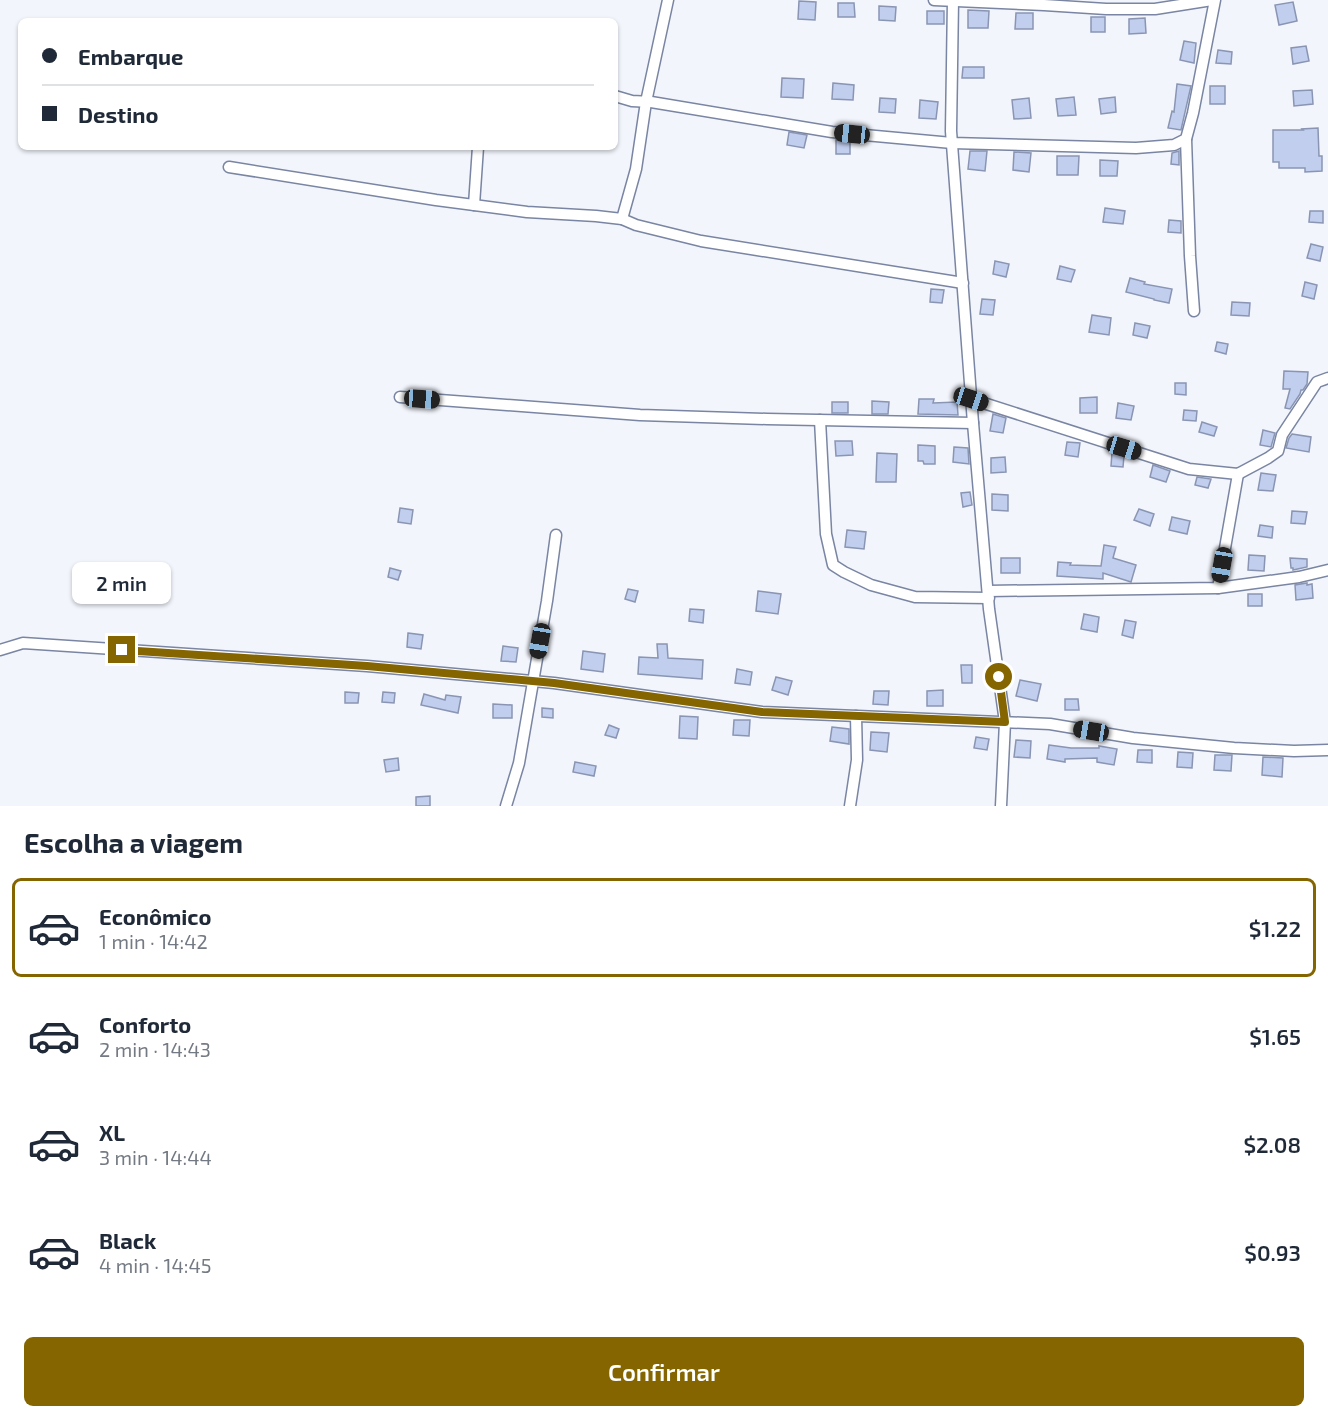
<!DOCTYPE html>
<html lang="pt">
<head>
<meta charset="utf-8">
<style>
  :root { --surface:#fff; --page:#f6f6f7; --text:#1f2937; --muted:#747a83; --line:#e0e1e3; --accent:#846500 }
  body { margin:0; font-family:"Exo 2",sans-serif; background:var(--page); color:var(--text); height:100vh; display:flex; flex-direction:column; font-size:22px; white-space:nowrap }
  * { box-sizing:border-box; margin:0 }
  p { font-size:20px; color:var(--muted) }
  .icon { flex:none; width:33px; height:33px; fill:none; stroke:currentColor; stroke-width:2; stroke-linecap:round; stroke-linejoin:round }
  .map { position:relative; height:806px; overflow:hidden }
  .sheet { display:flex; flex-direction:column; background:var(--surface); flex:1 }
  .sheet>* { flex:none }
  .hud { position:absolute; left:18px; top:18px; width:600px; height:132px; border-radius:9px; box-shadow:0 2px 4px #0004; display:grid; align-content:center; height:132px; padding:0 24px; background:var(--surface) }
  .end { position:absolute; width:27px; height:27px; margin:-14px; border:8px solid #846500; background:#fff; box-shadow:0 0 0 3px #fff }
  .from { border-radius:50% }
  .bubble { position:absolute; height:42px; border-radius:9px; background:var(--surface); box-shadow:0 2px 4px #0004; font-size:20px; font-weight:600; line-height:42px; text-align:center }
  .car { position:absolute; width:18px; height:36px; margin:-18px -9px; border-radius:8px; box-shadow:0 0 4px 2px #0007; background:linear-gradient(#222 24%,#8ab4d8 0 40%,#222 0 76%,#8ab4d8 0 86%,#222 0) }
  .hud b { display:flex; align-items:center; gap:21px; height:57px; font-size:22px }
  .hud b+b { border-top:2px solid var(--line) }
  .hud i { width:15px; height:15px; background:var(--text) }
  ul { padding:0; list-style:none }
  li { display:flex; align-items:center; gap:18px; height:99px; margin:0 12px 9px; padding:0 12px; border:3px solid transparent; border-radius:9px }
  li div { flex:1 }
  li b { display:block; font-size:22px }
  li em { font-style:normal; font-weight:600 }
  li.current { border-color:var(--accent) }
  li>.icon { width:54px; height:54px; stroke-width:1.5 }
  h2 { padding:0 24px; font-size:27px; line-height:72px }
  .cta { display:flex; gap:12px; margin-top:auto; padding:12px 24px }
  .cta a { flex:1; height:69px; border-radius:9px; background:var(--accent); color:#fff; font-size:24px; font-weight:600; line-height:69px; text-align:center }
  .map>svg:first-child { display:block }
  .building { fill:#c1ceee; stroke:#8995b3; stroke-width:1.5 }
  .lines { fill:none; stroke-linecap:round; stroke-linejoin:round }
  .street-casing { stroke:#7985a2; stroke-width:13 }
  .street { stroke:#fff; stroke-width:10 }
  .route { stroke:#846500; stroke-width:8 }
</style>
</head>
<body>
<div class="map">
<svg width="1328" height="806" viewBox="0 0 1328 806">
  <rect width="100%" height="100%" fill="#f2f5fc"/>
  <g class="building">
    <path d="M799,1L816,2L815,20L798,19Z"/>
    <path d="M1293,2L1297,21L1279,25L1275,5Z"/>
    <path d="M838,3H854L855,17H838Z"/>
    <path d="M879,6L896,7L895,21L879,20Z"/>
    <path d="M968,10L989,11L988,28H968Z"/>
    <rect x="927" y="11" width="17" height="13"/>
    <path d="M1016,13H1033V29H1015Z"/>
    <rect x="1091" y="17" width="14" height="15"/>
    <path d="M1145,18L1146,33L1129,34V19Z"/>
    <path d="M1184,41L1196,43L1194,63L1180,60Z"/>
    <path d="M1306,46L1309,61L1293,64L1291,48Z"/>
    <path d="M1218,50L1232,52L1231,64L1216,63Z"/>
    <path d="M963,67H984V78H962Z"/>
    <path d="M782,78L804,79L803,98L781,97Z"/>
    <path d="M833,83L854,85L853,100L832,99Z"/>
    <path d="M1177,84L1191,86L1181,130L1168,128L1172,111L1174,112Z"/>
    <rect x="1210" y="86" width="15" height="18"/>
    <path d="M1312,90L1313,104L1294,106L1293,91Z"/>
    <path d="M1074,97L1076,115L1058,116L1056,99Z"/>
    <path d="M1115,97L1116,112L1101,114L1099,99Z"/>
    <path d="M880,98L896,99L895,113L879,112Z"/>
    <path d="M1029,98L1031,118L1014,119L1012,100Z"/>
    <path d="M920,100L938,102L936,119L919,118Z"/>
    <path d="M1318,128L1319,156H1322V171L1305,172V168H1279V162H1273V130H1303L1302,129Z"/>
    <path d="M789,132L807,135L804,148L787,145Z"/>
    <path d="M836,140L850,141V154H836Z"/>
    <path d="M970,151H987L985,171L968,169Z"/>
    <path d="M1179,151V165L1171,164L1172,153Z"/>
    <path d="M1014,152L1031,153L1029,172L1013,170Z"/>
    <path d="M1057,156H1079L1078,175H1057Z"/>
    <path d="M1100,160L1118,161L1117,176H1100Z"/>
    <path d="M1105,208L1125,211L1123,224L1103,222Z"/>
    <path d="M1310,211H1323V223L1309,222Z"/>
    <path d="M1169,220L1181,221V233L1168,232Z"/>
    <path d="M1311,244L1323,247L1320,261L1307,258Z"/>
    <path d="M995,261L1009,264L1006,277L993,274Z"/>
    <path d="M1060,266L1075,270L1071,282L1057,279Z"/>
    <path d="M1130,278L1145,282L1144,284L1172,289L1169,303L1154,300V299L1126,292Z"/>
    <path d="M1305,282L1317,285L1314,299L1302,296Z"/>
    <path d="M931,289L944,290L942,303L930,302Z"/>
    <path d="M982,299L995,300L993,315L980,314Z"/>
    <path d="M1232,302L1250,303L1249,316L1231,315Z"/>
    <path d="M1092,315L1111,318L1109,335L1089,332Z"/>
    <path d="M1135,323L1150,326L1147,338L1133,335Z"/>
    <path d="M1217,342L1228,344L1226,354L1215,351Z"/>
    <path d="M1284,371L1308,372L1307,384L1303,390H1301L1300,394L1290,409L1285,408L1290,389H1283Z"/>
    <path d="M1175,383H1186V395L1175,394Z"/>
    <path d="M1097,397V413H1080V398Z"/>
    <path d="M919,399H934L933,403L957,402L958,415L918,414Z"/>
    <path d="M872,401L889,402L888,414H872Z"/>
    <rect x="832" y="402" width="16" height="11"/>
    <path d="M1118,403L1134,406L1131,420L1116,418Z"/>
    <path d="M1184,410L1197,411L1196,421L1183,420Z"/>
    <path d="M993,414L1006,418L1003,433L990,431Z"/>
    <path d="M1202,422L1217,427L1214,436L1199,432Z"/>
    <path d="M1263,430L1275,433L1271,447L1260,445Z"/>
    <path d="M1292,434L1311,437L1309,452L1286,448L1289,438Z"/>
    <path d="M835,441H852L853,455L836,456Z"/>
    <path d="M1067,442L1080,443L1078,457L1065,455Z"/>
    <path d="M918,445L935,446V464H924L923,461H918Z"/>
    <path d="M954,447L968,448L969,464L953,462Z"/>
    <path d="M1112,452L1124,456L1123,467L1111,466Z"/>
    <path d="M877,453L897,454L896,482H876Z"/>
    <path d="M1005,457L1006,472L991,473V458Z"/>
    <path d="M1153,465L1170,471L1166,482L1150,477Z"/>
    <path d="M1261,473L1276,475L1273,491L1258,490Z"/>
    <path d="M1197,477L1211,479L1208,488L1195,485Z"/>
    <path d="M970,492L972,505L963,507L961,493Z"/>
    <path d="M992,494L1008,495V511L992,510Z"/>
    <path d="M400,508L413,510L411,524L398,522Z"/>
    <path d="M1139,509L1154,514L1150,526L1134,520Z"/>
    <path d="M1292,511L1307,512L1305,524L1291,523Z"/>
    <path d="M1172,517L1190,521L1187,534L1169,530Z"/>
    <path d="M1260,525L1273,527L1272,538L1258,536Z"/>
    <path d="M847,530L866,532L864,549L845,547Z"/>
    <path d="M1104,545L1116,547L1113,558L1136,565L1131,582L1103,573V579L1057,576L1058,562L1071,563L1070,565L1101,566Z"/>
    <path d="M1249,555L1265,556L1264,571L1248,570Z"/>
    <rect x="1001" y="558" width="19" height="15"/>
    <path d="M1290,558L1307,559V567L1293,570V568H1291Z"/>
    <path d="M390,568L401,571L398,580L388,577Z"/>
    <path d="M1307,583V585L1312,584L1313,598L1296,600L1295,585Z"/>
    <path d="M628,589L638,591L635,602L625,599Z"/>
    <path d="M758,591L781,594L778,614L756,611Z"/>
    <rect x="1248" y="594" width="14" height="12"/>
    <path d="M690,609L704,610L703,623L689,621Z"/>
    <path d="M1084,614L1099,617L1097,632L1081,629Z"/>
    <path d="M1125,620L1136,622L1133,638L1122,635Z"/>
    <path d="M408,633L423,635L421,649L407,647Z"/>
    <path d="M657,644H667L668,658L703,660L702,679L638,674L639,657L658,658Z"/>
    <path d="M503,646L518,648L516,662L501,661Z"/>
    <path d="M583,651L605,654L603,672L581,669Z"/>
    <path d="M961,665H972V683H962Z"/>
    <path d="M737,669L752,672L750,685L735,683Z"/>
    <path d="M776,677L792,681L788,695L772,690Z"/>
    <path d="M1020,680L1041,684L1037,701L1016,696Z"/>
    <path d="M943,690V706H927V691Z"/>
    <path d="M874,691H889L888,705L873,704Z"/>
    <path d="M345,692L359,693L358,703H345Z"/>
    <path d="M383,692L395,693L394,703L382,702Z"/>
    <path d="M424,694L445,700L446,695L461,697L458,713L421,705Z"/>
    <path d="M1065,699H1078L1079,710H1065Z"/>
    <path d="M493,704L512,705V718H493Z"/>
    <path d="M542,708L553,709V718L542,717Z"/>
    <path d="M680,716L698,717L697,739L679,738Z"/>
    <path d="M734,720H750L749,736L733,735Z"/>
    <path d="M609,725L619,729L616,738L605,735Z"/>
    <path d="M832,727L849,729V744L830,741Z"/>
    <path d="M871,732L889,733L887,752L870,750Z"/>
    <path d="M976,737L989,739L987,750L974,748Z"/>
    <path d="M1016,740L1031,741L1030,758L1014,757Z"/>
    <path d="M1049,745L1071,748H1099V746L1117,749L1114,765L1097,762V758L1065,759V762L1047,759Z"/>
    <path d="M1138,750H1152V763L1137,762Z"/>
    <path d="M1178,752L1193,753L1192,768L1177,767Z"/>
    <path d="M1215,755H1232L1231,771L1214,770Z"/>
    <path d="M1263,757L1283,758L1282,777L1262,775Z"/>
    <path d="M398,758L399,770L386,772L384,760Z"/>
    <path d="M575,762L596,766L594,776L573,772Z"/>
    <path d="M430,796V806H416V797Z"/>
  </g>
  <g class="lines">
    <g class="street-casing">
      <g id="street">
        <path d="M934,0L1044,5L1106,9H1155L1212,0"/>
        <path d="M953,0L951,131L973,423L989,609L1005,722L1001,806"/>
        <path d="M615,96L632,101L651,102L832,132L952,143L1136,148L1174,145L1186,139L1193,113L1215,0"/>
        <path d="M1186,139L1190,256L1194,311"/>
        <path d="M229,167L436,200L527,212L596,216L622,219L636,225L701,241L963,283"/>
        <path d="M474,205L478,147"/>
        <path d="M622,219L636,169L646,102L668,0"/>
        <path d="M400,397L640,415L767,419L973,423"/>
        <path d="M971,399L1189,469L1238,474L1268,458L1278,451L1282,435L1317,382L1328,378"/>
        <path d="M820,420L826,534L833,565L844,572L871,585L915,597L989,598"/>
        <path d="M1218,588L1238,474"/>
        <path d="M988,591L1218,588L1299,577L1328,570"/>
        <path d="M0,650L23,643L367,666L554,683L762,712L1050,724L1133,738L1234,748L1294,751L1328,750"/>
        <path d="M506,806L519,763L547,601L556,535"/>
        <path d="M850,806L857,760L856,716"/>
      </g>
    </g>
    <use href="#street" class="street"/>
  </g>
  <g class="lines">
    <path class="route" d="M122,650L367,666L554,683L762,712L1005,722L999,677"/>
  </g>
</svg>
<i class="end from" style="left:999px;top:677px"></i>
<i class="end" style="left:122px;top:650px"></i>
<div class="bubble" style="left:72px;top:562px;width:99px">2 min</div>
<i class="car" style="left:852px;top:134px;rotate:276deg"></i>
<i class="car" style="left:422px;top:399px;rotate:94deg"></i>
<i class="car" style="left:971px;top:399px;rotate:108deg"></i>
<i class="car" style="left:1124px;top:448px;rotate:107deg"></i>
<i class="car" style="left:1222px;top:565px;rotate:190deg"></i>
<i class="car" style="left:540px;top:641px;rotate:190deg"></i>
<i class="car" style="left:1091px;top:731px;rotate:279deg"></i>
<div class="hud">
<b><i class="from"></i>Embarque</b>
<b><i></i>Destino</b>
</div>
</div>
<section class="sheet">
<h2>Escolha a viagem</h2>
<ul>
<li class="current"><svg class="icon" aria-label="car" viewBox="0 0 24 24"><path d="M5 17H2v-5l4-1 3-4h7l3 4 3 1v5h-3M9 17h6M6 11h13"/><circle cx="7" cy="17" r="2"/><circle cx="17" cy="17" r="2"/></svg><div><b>Econômico</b><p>1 min · 14:42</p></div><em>$1.22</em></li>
<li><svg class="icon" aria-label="car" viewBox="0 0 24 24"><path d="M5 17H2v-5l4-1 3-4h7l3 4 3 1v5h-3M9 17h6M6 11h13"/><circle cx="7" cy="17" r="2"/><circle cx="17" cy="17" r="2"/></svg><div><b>Conforto</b><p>2 min · 14:43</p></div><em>$1.65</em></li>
<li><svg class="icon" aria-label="car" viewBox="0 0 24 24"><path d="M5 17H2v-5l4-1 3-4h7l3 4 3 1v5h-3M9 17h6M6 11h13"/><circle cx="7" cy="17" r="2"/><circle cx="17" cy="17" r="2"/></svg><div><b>XL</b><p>3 min · 14:44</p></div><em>$2.08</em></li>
<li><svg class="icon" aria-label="car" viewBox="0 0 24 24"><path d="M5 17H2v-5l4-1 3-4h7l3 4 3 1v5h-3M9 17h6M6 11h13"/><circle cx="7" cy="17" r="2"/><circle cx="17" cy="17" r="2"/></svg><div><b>Black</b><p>4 min · 14:45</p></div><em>$0.93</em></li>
</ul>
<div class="cta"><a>Confirmar</a></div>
</section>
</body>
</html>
